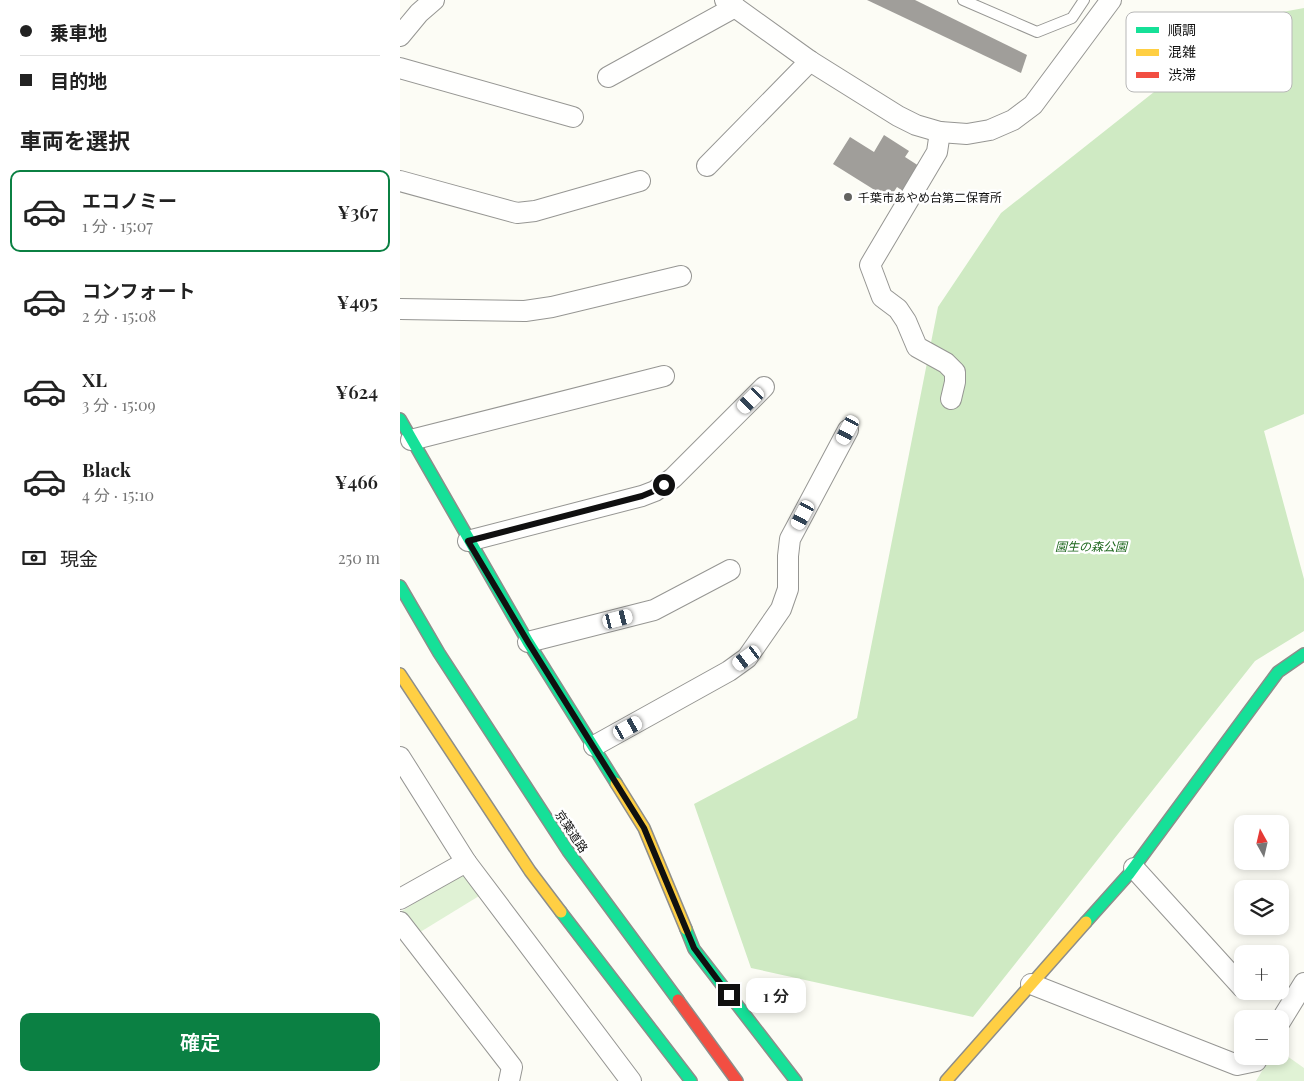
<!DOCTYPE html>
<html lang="ja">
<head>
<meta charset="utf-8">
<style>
  :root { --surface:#fff; --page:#f2f2f2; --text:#222; --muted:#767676; --line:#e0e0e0; --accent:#0b8043 }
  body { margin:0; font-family:"Playfair Display","Noto Sans JP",serif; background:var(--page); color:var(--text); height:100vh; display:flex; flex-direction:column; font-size:19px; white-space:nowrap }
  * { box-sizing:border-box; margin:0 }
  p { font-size:16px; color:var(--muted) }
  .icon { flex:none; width:28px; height:28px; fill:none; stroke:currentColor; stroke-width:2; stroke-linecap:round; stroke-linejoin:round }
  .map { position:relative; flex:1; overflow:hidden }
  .panel { display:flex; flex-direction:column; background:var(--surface); width:400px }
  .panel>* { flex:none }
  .banner { display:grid; align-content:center; height:110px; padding:0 20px; background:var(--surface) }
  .needle { width:32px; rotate:352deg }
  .buttons { position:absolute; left:834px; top:815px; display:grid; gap:10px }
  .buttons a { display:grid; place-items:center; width:55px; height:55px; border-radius:10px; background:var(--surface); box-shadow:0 2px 8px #0003; font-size:25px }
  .end { position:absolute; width:22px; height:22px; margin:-11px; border:6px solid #101010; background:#fff; box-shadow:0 0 0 2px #fff }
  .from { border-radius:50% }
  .bubble { position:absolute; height:35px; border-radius:10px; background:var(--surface); box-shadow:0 2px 8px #0003; font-size:16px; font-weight:600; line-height:35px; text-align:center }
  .car { position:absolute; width:15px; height:30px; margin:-15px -8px; border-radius:6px; box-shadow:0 0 4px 1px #0007; background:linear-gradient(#fff 24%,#345 0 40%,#fff 0 76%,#345 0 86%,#fff 0) }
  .banner b { display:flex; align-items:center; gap:18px; height:48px; font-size:19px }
  .banner b+b { border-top:1px solid var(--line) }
  .banner i { width:12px; height:12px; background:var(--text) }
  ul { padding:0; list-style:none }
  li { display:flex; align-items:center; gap:15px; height:82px; margin:0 10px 8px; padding:0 10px; border:2px solid transparent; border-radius:10px }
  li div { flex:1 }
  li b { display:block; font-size:19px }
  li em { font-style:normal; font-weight:600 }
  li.active { border-color:var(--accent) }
  li>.icon { width:45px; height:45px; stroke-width:1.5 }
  h2 { padding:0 20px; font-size:22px; line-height:60px }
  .pay { display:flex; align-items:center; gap:12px; height:55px; padding:0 20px; font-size:19px }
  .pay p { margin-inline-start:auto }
  .button { display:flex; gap:10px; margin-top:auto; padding:10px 20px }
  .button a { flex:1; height:58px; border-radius:10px; background:var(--accent); color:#fff; font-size:20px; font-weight:600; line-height:58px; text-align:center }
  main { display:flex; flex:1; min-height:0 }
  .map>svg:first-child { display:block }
  .green { fill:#e0f2d5 }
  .forest { fill:#cfeac3 }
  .building { fill:#a09e9a }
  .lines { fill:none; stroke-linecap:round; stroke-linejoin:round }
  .lane-casing { stroke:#969693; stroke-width:12 }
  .street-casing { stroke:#969693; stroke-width:22 }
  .fast-casing { stroke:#8d8d8a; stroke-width:14 }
  .slow-casing { stroke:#8d8d8a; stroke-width:14 }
  .jam-casing { stroke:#8d8d8a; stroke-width:14 }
  .lane { stroke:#fffffe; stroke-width:10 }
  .street { stroke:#fffffe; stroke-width:20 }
  .fast { stroke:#16e098; stroke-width:11 }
  .slow { stroke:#ffcf43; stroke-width:11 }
  .jam { stroke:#f24e42; stroke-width:11 }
  .route { stroke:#101010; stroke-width:6 }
  .poi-dot { fill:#636360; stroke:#fff; stroke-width:2 }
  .labels { text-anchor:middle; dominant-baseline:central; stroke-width:5; stroke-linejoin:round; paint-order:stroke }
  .poi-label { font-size:12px; fill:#101010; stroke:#fff; text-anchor:start }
  .park-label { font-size:12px; font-style:italic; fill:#1f681f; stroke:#fff }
  .street-label { font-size:12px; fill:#101010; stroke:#fff }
  .key { fill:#fff; stroke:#b7b7b7; stroke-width:1 }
  .key-label { font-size:14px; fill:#101010 }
</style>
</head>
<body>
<main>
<section class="panel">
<div class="banner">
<b><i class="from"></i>乗車地</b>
<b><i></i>目的地</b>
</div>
<h2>車両を選択</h2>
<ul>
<li class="active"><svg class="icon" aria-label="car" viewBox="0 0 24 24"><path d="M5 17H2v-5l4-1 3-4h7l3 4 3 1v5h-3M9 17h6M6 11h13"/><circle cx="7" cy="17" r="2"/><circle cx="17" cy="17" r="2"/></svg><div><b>エコノミー</b><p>1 分 · 15:07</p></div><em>¥367</em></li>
<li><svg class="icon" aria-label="car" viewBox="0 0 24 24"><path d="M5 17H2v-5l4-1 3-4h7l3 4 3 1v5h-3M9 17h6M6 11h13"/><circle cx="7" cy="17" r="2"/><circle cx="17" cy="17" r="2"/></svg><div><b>コンフォート</b><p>2 分 · 15:08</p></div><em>¥495</em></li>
<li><svg class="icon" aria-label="car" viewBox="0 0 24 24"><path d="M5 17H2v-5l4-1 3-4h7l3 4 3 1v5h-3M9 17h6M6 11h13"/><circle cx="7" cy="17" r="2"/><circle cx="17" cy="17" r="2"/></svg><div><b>XL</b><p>3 分 · 15:09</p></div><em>¥624</em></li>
<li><svg class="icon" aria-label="car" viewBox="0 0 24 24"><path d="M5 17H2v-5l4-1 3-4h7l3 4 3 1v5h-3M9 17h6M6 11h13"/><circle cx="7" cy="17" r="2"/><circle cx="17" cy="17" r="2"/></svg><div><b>Black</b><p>4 分 · 15:10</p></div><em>¥466</em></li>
</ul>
<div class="pay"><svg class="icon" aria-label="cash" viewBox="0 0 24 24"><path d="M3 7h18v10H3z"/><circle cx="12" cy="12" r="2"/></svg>現金<p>250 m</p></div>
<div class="button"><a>確定</a></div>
</section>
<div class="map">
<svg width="904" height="1081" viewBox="0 0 904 1081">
  <rect width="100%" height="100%" fill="#fcfcf5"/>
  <g class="green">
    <path d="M64,872L79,896L17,934L2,911Z"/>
    <path d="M880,1051L904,1068V1081H856L871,1056H880Z"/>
  </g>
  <path class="forest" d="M904,8V414L864,431L904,579V631L855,661L573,1017L351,968L294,804L457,718L538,307L601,213L754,92L800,27Z"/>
  <g class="building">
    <path d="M467,0H515L627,55L621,73Z"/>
    <path d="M484,135L509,151L505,157L519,166L503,191L497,187L489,199L433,164L450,137L474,152Z"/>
  </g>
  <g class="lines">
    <g class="lane-casing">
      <path id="lane" d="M563,0L637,32L672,18L684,0"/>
    </g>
    <g class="street-casing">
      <g id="street">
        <path d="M325,0L410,61L498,116L516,125L540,132L567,134L590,130L613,120L633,105L711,0"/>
        <path d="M0,36L19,13L34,0"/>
        <path d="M0,68L173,117"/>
        <path d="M208,77L335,7"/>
        <path d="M540,132L537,152L470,265L482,297L498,309L506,321L517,347L546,363L555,372V382L551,399"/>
        <path d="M307,166L410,61"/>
        <path d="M0,181L117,213L135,211L240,181"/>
        <path d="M0,309L125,311L152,307L281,276"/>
        <path d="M11,440L264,376"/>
        <path d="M68,541L242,496L255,491L273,478L364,387"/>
        <path d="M128,642L254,610L330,570"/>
        <path d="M194,746L329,671L347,658L381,609L388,589V556L390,539L448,430"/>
        <path d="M0,757L66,862L231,1081"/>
        <path d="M734,868L842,987"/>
        <path d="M0,899L66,862"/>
        <path d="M0,922L112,1067L109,1081"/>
        <path d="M631,984L837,1065L856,1061L859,1056"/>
        <path d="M880,1022L904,983"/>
      </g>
    </g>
    <g class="fast-casing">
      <g id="fast">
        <path d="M0,419L128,642L216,783"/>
        <path d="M0,586L39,653L168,851L278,1000"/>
        <path d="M161,912L291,1081"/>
        <path d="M686,922L729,874L878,672L904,654"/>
        <path d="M286,929L294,949L396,1081"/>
      </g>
    </g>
    <g class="slow-casing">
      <g id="slow">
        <path d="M0,674L130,871L161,912"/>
        <path d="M216,783L244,828L286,929"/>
        <path d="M546,1081L686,922"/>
      </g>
    </g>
    <g class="jam-casing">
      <path id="jam" d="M278,1000L337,1081"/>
    </g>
    <use href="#lane" class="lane"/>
    <use href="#street" class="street"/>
    <use href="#fast" class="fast"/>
    <use href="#slow" class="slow"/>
    <use href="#jam" class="jam"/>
  </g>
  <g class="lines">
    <path class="route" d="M264,485L254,491L242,496L68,541L128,642L244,828L294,948L329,995"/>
  </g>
  <circle class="poi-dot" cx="448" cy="197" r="5"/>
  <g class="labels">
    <g class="poi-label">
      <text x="458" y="197">千葉市あやめ台第二保育所</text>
    </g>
    <g class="park-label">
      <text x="691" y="546">園生の森公園</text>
    </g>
    <g class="street-label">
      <text transform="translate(172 831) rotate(56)">京葉道路</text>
    </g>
  </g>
  <rect x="726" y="12" width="166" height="80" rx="8" class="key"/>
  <rect x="736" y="27" width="23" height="6" fill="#16e098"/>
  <rect x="736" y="49" width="23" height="7" fill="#ffcf43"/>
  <rect x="736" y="72" width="23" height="6" fill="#f24e42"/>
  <g class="key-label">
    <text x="768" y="35">順調</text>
    <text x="768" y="57">混雑</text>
    <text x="768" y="80">渋滞</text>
  </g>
</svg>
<div class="buttons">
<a><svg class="needle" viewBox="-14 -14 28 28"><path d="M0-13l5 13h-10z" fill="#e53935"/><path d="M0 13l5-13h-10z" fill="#767676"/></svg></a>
<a><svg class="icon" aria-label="layers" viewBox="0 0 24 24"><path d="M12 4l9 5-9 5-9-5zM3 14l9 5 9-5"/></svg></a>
<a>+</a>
<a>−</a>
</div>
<i class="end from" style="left:264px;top:485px"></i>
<i class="end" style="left:329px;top:995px"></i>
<div class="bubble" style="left:346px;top:978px;width:60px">1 分</div>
<i class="car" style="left:351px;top:400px;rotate:225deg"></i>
<i class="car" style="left:448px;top:430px;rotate:208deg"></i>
<i class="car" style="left:403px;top:515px;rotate:208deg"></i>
<i class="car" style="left:218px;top:619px;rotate:76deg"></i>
<i class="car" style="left:347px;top:658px;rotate:234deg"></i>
<i class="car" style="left:228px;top:728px;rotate:61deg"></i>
</div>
</main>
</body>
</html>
